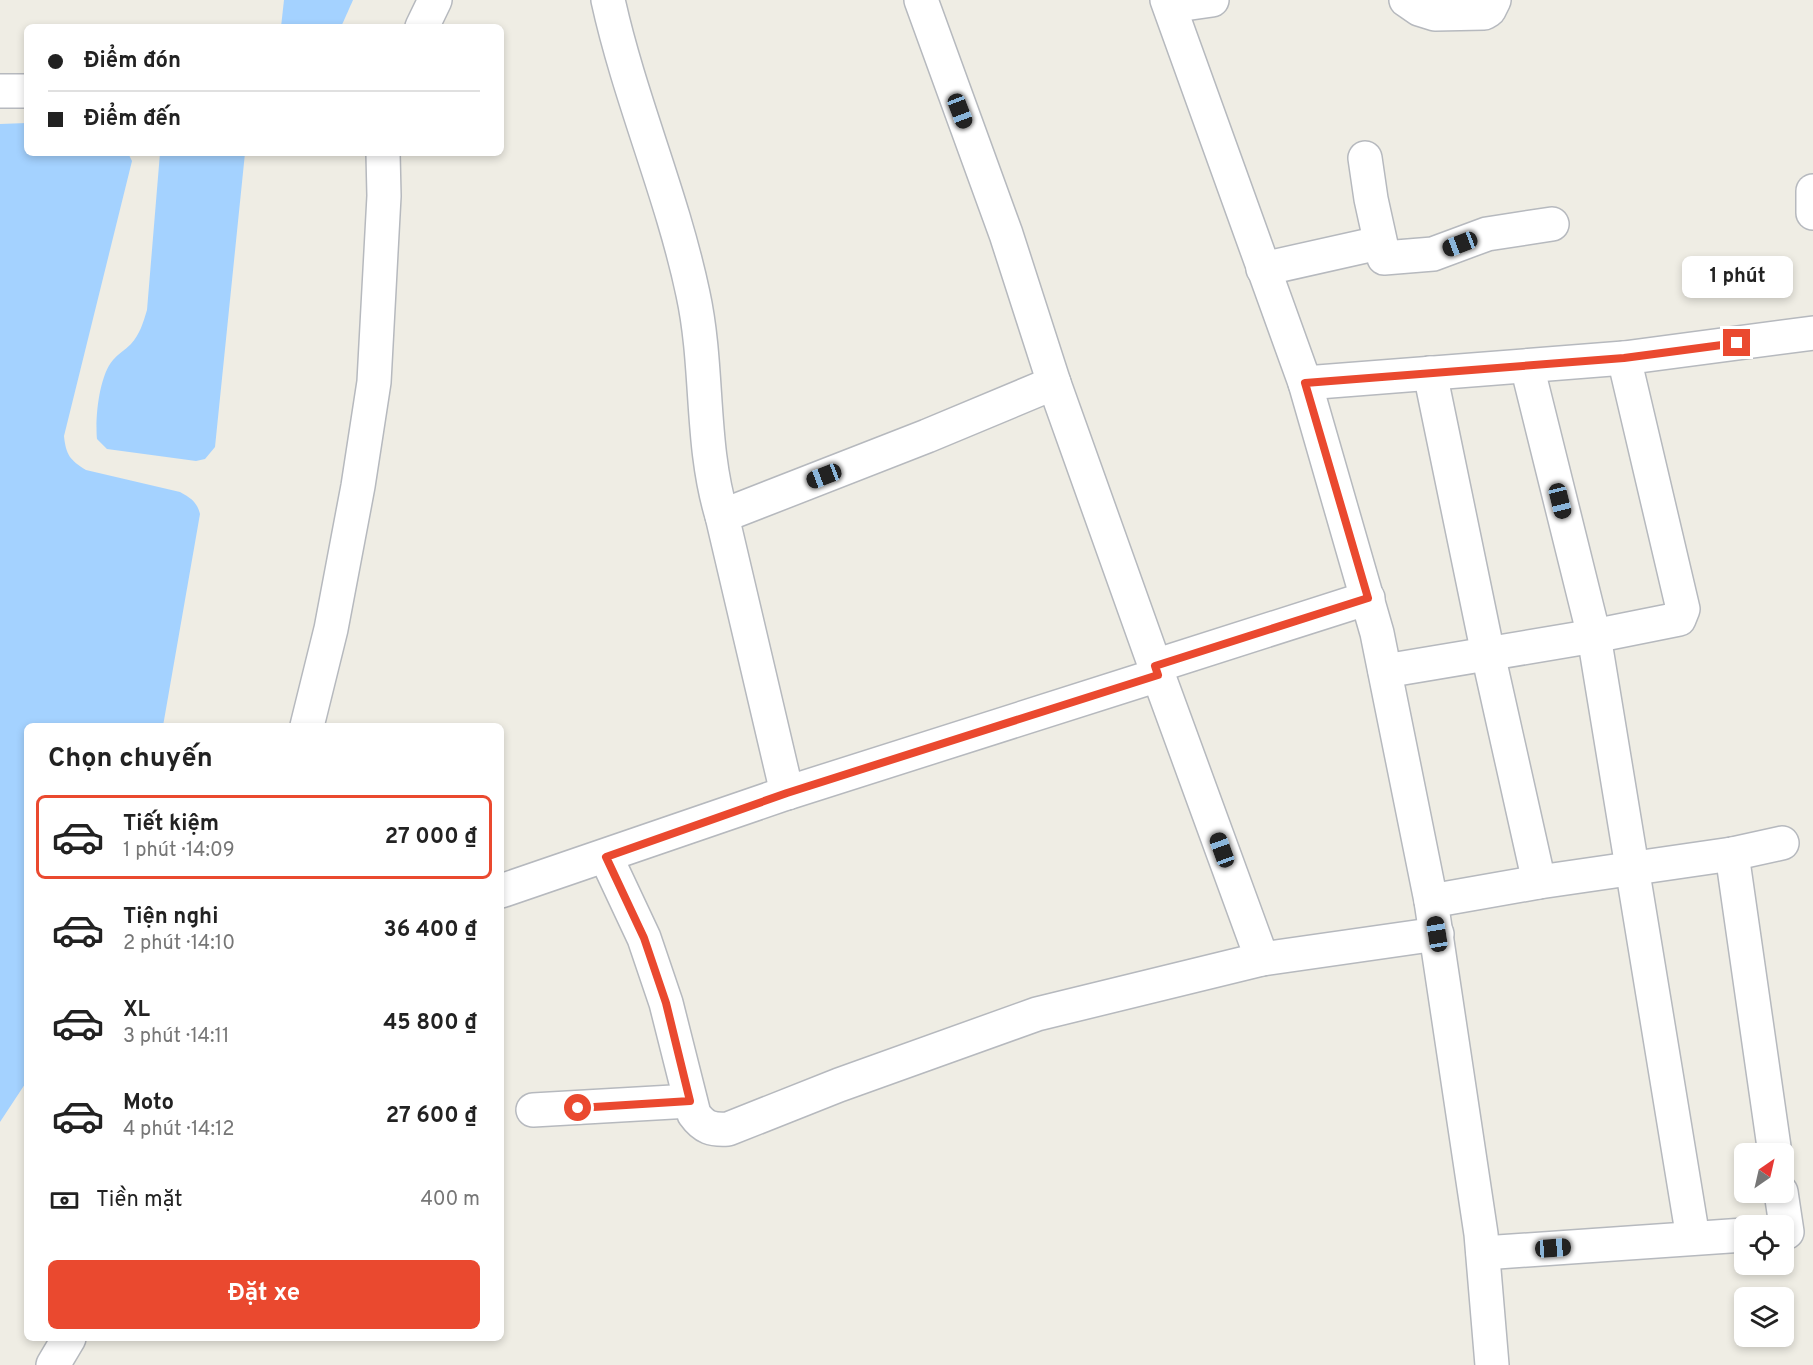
<!DOCTYPE html>
<html lang="vi">
<head>
<meta charset="utf-8">
<style>
  :root { --surface:#fff; --page:#f6f6f6; --text:#222; --muted:#767676; --line:#e0e0e0; --accent:#ea492f }
  body { margin:0; font-family:Overpass,sans-serif; background:var(--page); color:var(--text); height:100vh; display:flex; flex-direction:column; font-size:22px; white-space:nowrap }
  * { box-sizing:border-box; margin:0 }
  p { font-size:20px; color:var(--muted) }
  .icon { flex:none; width:33px; height:33px; fill:none; stroke:currentColor; stroke-width:2; stroke-linecap:round; stroke-linejoin:round }
  .map { position:relative; flex:1; overflow:hidden }
  .panel { position:absolute; left:24px; top:723px; width:480px; height:618px; display:flex; flex-direction:column; background:var(--surface); border-radius:9px; box-shadow:0 3px 9px #0003 }
  .panel>* { flex:none }
  .banner { position:absolute; left:24px; top:24px; width:480px; height:132px; border-radius:9px; box-shadow:0 3px 9px #0003; display:grid; align-content:center; height:132px; padding:0 24px; background:var(--surface) }
  .needle { width:39px; rotate:34deg }
  .buttons { position:absolute; left:1734px; top:1143px; display:grid; gap:12px }
  .buttons a { display:grid; place-items:center; width:60px; height:60px; border-radius:9px; background:var(--surface); box-shadow:0 3px 9px #0003; font-size:30px }
  .end { position:absolute; width:27px; height:27px; margin:-14px; border:8px solid #ea492f; background:#fff; box-shadow:0 0 0 3px #fff }
  .from { border-radius:50% }
  .bubble { position:absolute; height:42px; border-radius:9px; background:var(--surface); box-shadow:0 3px 9px #0003; font-size:20px; font-weight:700; line-height:42px; text-align:center }
  .car { position:absolute; width:18px; height:36px; margin:-18px -9px; border-radius:8px; box-shadow:0 0 4px 2px #0007; background:linear-gradient(#222 24%,#8ab4d8 0 40%,#222 0 76%,#8ab4d8 0 86%,#222 0) }
  .banner b { display:flex; align-items:center; gap:21px; height:57px; font-size:22px }
  .banner b+b { border-top:2px solid var(--line) }
  .banner i { width:15px; height:15px; background:var(--text) }
  ul { padding:0; list-style:none }
  li { display:flex; align-items:center; gap:18px; height:84px; margin:0 12px 9px; padding:0 12px; border:3px solid transparent; border-radius:9px }
  li div { flex:1 }
  li b { display:block; font-size:22px }
  li em { font-style:normal; font-weight:700 }
  li.selected { border-color:var(--accent) }
  li>.icon { width:54px; height:54px; stroke-width:1.5 }
  h2 { padding:0 24px; font-size:27px; line-height:72px }
  .pay { display:flex; align-items:center; gap:15px; height:66px; padding:0 24px; font-size:22px }
  .pay p { margin-inline-start:auto }
  .primary-button { display:flex; gap:12px; margin-top:auto; padding:12px 24px }
  .primary-button a { flex:1; height:69px; border-radius:9px; background:var(--accent); color:#fff; font-size:24px; font-weight:700; line-height:69px; text-align:center }
  .map>svg:first-child { display:block }
  .water { fill:#a4d2ff }
  .lines { fill:none; stroke-linecap:round; stroke-linejoin:round }
  .minor-casing { stroke:#b6b9be; stroke-width:36 }
  .minor { stroke:#fff; stroke-width:33 }
  .route { stroke:#ea492f; stroke-width:8 }
</style>
</head>
<body>
<div class="map">
<svg width="1813" height="1365" viewBox="0 0 1813 1365">
  <rect width="100%" height="100%" fill="#efede4"/>
  <g class="water">
    <path d="M284,0H353L341,27H281Z"/>
    <path d="M27,123V153H128L132,161L64,436C66,455 70,460 86,470L180,492C191,498 197,502 200,514L163,726H27V1081L0,1122V124Z"/>
    <path d="M160,153H245L215,447L205,459L196,461L107,449L97,439C95,418 99,376 113,360C118,354 125,350 131,344C140,334 143,323 147,310Z"/>
  </g>
  <g class="lines">
    <g class="minor-casing">
      <g id="minor">
        <path d="M608,0C630,100 672,194 693,294C709,368 700,444 722,516L787,793"/>
        <path d="M921,0L1006,234L1054,383L1155,666L1262,959"/>
        <path d="M1167,0L1305,383L1377,633L1431,901L1481,1234L1492,1365"/>
        <path d="M1406,0L1419,9L1435,14L1484,13L1489,10L1494,0"/>
        <path d="M1170,6L1212,0"/>
        <path d="M422,27L435,0"/>
        <path d="M0,91H27"/>
        <path d="M1365,158L1371,199L1384,258L1433,254L1487,234L1552,224"/>
        <path d="M1813,191V213"/>
        <path d="M1263,269L1379,243"/>
        <path d="M1527,366L1594,636L1693,1238"/>
        <path d="M1430,373L1488,654L1539,882"/>
        <path d="M1305,383L1624,358L1813,333"/>
        <path d="M722,516L927,436L1054,383"/>
        <path d="M1155,666L1368,598"/>
        <path d="M1385,671L1594,636L1679,619L1683,609L1624,358"/>
        <path d="M307,726L331,629L358,486L374,382L384,196L383,153"/>
        <path d="M1732,854L1775,1154"/>
        <path d="M606,857L644,938L666,1003L694,1114C704,1128 712,1130 728,1129L839,1085L1037,1014L1262,959L1437,934"/>
        <path d="M501,891L787,793L1158,675"/>
        <path d="M1431,901L1539,882L1732,854L1782,843"/>
        <path d="M533,1110L690,1101"/>
        <path d="M1781,1192L1787,1232"/>
        <path d="M1483,1253L1744,1235"/>
        <path d="M53,1365L69,1338"/>
      </g>
    </g>
    <use href="#minor" class="minor"/>
  </g>
  <g class="lines">
    <path class="route" d="M578,1108L690,1101L666,1003L644,938L606,857L787,793L1158,675L1155,666L1368,598L1305,383L1624,358L1737,343"/>
  </g>
</svg>
<div class="buttons">
<a><svg class="needle" viewBox="-14 -14 28 28"><path d="M0-13l5 13h-10z" fill="#e53935"/><path d="M0 13l5-13h-10z" fill="#767676"/></svg></a>
<a><svg class="icon" aria-label="locate" viewBox="0 0 24 24"><circle cx="12" cy="12" r="6"/><path d="M12 2v4M12 18v4M2 12h4M18 12h4"/></svg></a>
<a><svg class="icon" aria-label="layers" viewBox="0 0 24 24"><path d="M12 4l9 5-9 5-9-5zM3 14l9 5 9-5"/></svg></a>
</div>
<i class="end from" style="left:578px;top:1108px"></i>
<i class="end" style="left:1737px;top:343px"></i>
<div class="bubble" style="left:1682px;top:256px;width:111px">1 phút</div>
<i class="car" style="left:960px;top:111px;rotate:159deg"></i>
<i class="car" style="left:1460px;top:244px;rotate:249deg"></i>
<i class="car" style="left:824px;top:476px;rotate:249deg"></i>
<i class="car" style="left:1560px;top:501px;rotate:166deg"></i>
<i class="car" style="left:1222px;top:850px;rotate:340deg"></i>
<i class="car" style="left:1437px;top:934px;rotate:351deg"></i>
<i class="car" style="left:1553px;top:1248px;rotate:86deg"></i>
<div class="banner">
<b><i class="from"></i>Điểm đón</b>
<b><i></i>Điểm đến</b>
</div>
<section class="panel">
<h2>Chọn chuyến</h2>
<ul>
<li class="selected"><svg class="icon" aria-label="car" viewBox="0 0 24 24"><path d="M5 17H2v-5l4-1 3-4h7l3 4 3 1v5h-3M9 17h6M6 11h13"/><circle cx="7" cy="17" r="2"/><circle cx="17" cy="17" r="2"/></svg><div><b>Tiết kiệm</b><p>1 phút · 14:09</p></div><em>27 000 ₫</em></li>
<li><svg class="icon" aria-label="car" viewBox="0 0 24 24"><path d="M5 17H2v-5l4-1 3-4h7l3 4 3 1v5h-3M9 17h6M6 11h13"/><circle cx="7" cy="17" r="2"/><circle cx="17" cy="17" r="2"/></svg><div><b>Tiện nghi</b><p>2 phút · 14:10</p></div><em>36 400 ₫</em></li>
<li><svg class="icon" aria-label="car" viewBox="0 0 24 24"><path d="M5 17H2v-5l4-1 3-4h7l3 4 3 1v5h-3M9 17h6M6 11h13"/><circle cx="7" cy="17" r="2"/><circle cx="17" cy="17" r="2"/></svg><div><b>XL</b><p>3 phút · 14:11</p></div><em>45 800 ₫</em></li>
<li><svg class="icon" aria-label="car" viewBox="0 0 24 24"><path d="M5 17H2v-5l4-1 3-4h7l3 4 3 1v5h-3M9 17h6M6 11h13"/><circle cx="7" cy="17" r="2"/><circle cx="17" cy="17" r="2"/></svg><div><b>Moto</b><p>4 phút · 14:12</p></div><em>27 600 ₫</em></li>
</ul>
<div class="pay"><svg class="icon" aria-label="cash" viewBox="0 0 24 24"><path d="M3 7h18v10H3z"/><circle cx="12" cy="12" r="2"/></svg>Tiền mặt<p>400 m</p></div>
<div class="primary-button"><a>Đặt xe</a></div>
</section>
</div>
</body>
</html>
